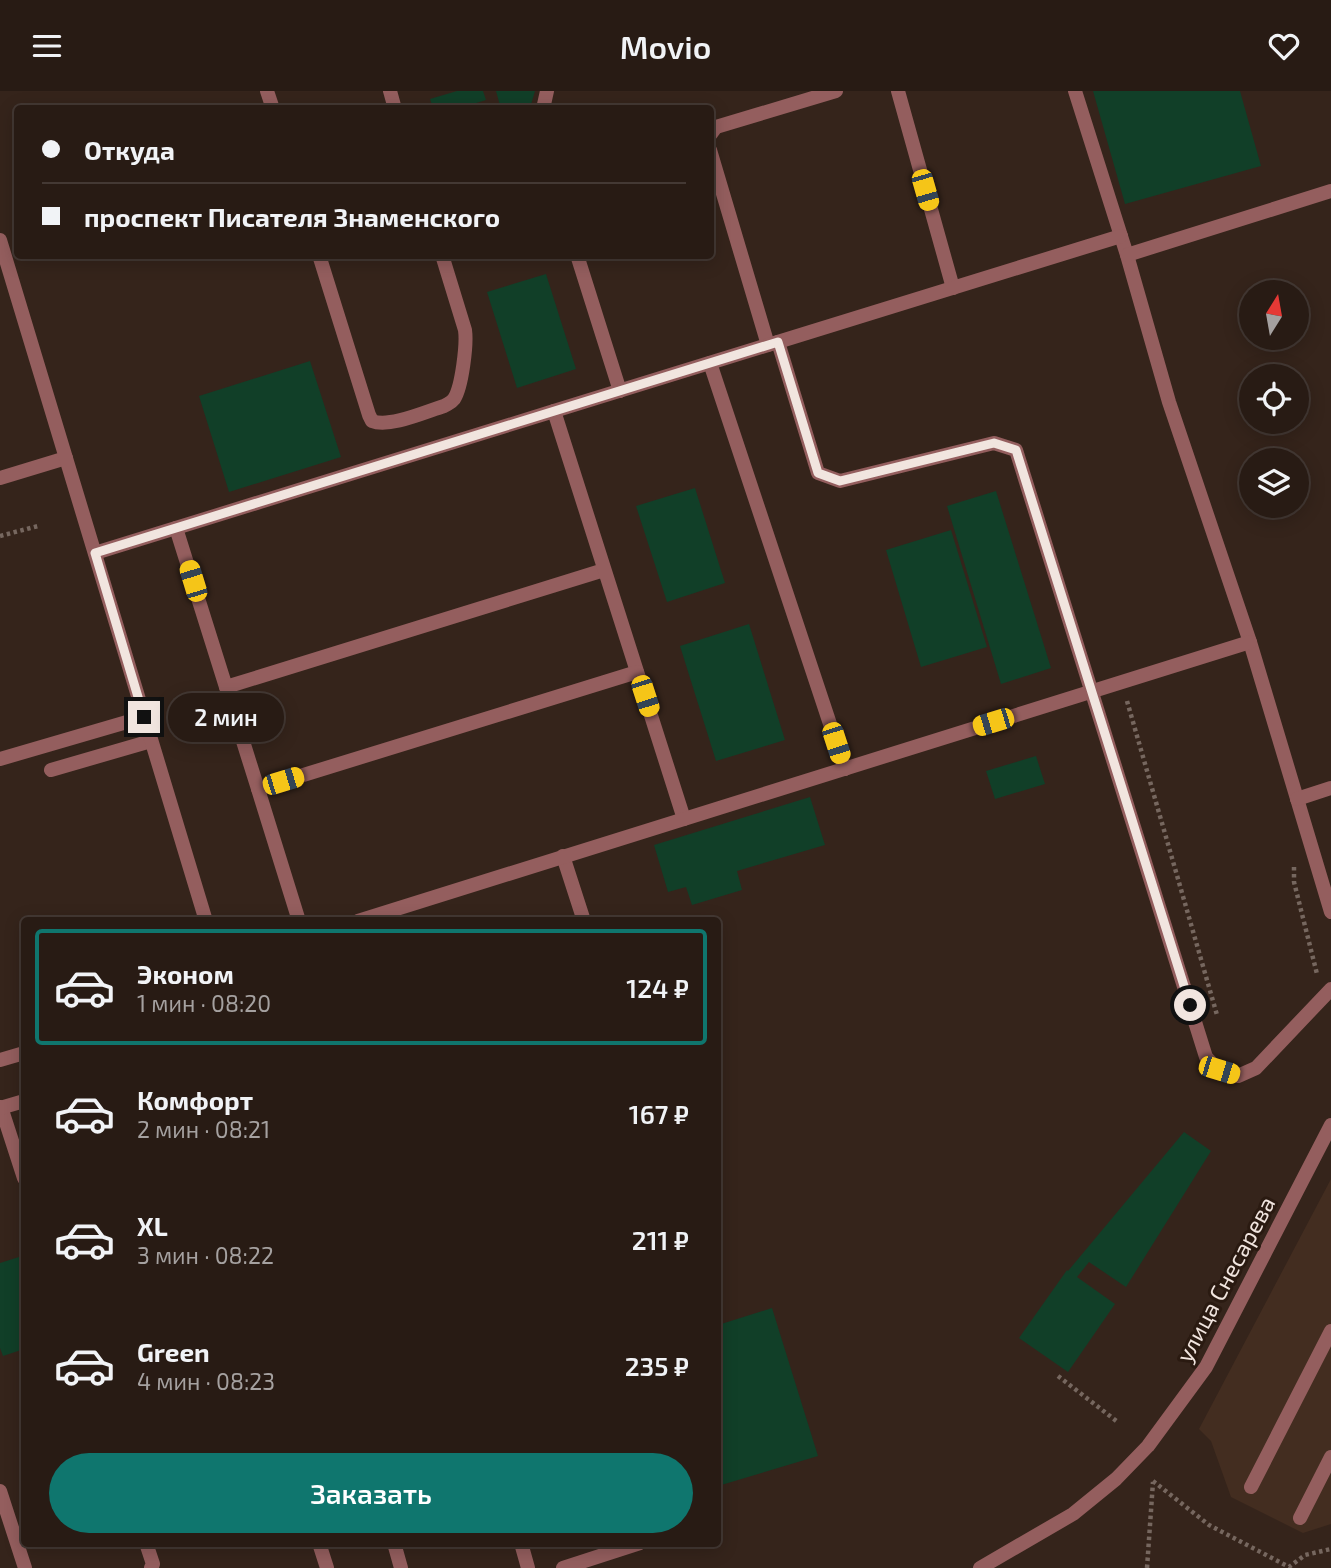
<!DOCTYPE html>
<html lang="ru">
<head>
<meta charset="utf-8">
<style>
  :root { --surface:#281b14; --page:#30241d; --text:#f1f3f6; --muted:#a5a1a0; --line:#443934; --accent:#0f766e }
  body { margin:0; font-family:"Exo 2",sans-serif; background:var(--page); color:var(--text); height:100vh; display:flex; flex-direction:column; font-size:26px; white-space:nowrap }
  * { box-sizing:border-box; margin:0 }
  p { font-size:23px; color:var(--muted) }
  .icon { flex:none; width:38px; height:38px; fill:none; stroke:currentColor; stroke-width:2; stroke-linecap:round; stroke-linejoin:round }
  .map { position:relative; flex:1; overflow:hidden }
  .drawer { position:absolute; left:21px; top:826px; width:700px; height:630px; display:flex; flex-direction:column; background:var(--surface); border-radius:7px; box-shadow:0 4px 18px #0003,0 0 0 2px var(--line) }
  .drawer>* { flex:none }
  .guide { position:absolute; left:14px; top:14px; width:700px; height:154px; border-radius:7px; box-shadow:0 4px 18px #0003,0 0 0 2px var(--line); display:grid; align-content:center; height:154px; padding:0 28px; background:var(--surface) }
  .needle { width:46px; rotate:11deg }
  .buttons { position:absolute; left:1239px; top:189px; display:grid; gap:14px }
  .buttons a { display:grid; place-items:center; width:70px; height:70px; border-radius:50%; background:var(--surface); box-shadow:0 4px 18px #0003,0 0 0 2px var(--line); font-size:35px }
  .end { position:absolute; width:32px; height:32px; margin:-16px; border:9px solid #f1e5df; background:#111; box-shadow:0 0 0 4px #111 }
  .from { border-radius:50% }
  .bubble { position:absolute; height:49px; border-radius:24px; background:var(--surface); box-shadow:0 4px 18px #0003,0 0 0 2px var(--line); font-size:23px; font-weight:600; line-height:49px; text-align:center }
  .car { position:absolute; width:21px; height:42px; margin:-21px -10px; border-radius:9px; box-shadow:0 0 5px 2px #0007; background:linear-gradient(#f5c518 24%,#345 0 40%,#f5c518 0 76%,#345 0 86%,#f5c518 0) }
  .guide b { display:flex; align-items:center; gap:24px; height:66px; font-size:26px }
  .guide b+b { border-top:2px solid var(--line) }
  .guide i { width:18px; height:18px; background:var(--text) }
  ul { padding:12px 0 0; list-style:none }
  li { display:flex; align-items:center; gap:21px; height:116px; margin:0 14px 10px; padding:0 14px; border:4px solid transparent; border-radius:7px }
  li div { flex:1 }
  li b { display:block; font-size:26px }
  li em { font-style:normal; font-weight:600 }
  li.on { border-color:var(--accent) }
  li>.icon { width:63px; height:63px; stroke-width:1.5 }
  .action { display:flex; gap:14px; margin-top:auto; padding:14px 28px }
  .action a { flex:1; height:80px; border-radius:42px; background:var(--accent); color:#fff; font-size:28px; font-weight:600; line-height:80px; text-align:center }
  header { display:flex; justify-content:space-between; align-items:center; height:91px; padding:0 28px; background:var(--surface); font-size:32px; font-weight:600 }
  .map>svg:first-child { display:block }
  .built { fill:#432d20 }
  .green { fill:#113f28 }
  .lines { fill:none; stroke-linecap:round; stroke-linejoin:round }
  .path { stroke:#76675f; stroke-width:4.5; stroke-dasharray:3.5 3.5; stroke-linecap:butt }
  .lane { stroke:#945e5e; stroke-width:14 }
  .street { stroke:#945e5e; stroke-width:14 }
  .route { stroke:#f1e5df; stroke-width:9 }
  .labels { text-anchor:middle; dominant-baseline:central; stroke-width:6; stroke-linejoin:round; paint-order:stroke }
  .street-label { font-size:23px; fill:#f1e5df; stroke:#2a1a11 }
</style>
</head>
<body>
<header><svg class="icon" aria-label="menu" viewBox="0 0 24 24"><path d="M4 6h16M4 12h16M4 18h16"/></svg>Movio<svg class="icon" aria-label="heart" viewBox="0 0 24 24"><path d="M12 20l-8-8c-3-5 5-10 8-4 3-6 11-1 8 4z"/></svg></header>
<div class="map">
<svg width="1331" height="1477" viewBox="0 0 1331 1477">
  <rect width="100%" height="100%" fill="#35241b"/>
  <path class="built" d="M1331,1088V1433L1303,1442L1231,1406L1211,1350L1199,1338Z"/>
  <g class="green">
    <path d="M457,0H483L486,9L460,17H433L430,8Z"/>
    <path d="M496,0H535L530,17L501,18Z"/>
    <path d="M1093,0H1240L1261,75L1125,113Z"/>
    <path d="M546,183L576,278L517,297L487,201Z"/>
    <path d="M310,270L341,366L229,401L199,305Z"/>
    <path d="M695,397L725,492L667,511L636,415Z"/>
    <path d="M996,400L1051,577L1001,593L947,415Z"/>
    <path d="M951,439L987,556L921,576L886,459Z"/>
    <path d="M749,533L785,649L716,670L680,555Z"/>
    <path d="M1036,665L1045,693L995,708L986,680Z"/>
    <path d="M810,706L825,754L737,780L742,799L692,814L686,796L668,801L654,754Z"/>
    <path d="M1184,1041L1211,1060L1126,1196L1089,1171L1077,1186L1115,1213L1068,1281L1019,1247L1067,1179L1068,1180Z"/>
    <path d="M19,1166L24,1182V1258L3,1265L0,1257V1172Z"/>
    <path d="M772,1217L818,1365L718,1395V1234Z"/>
  </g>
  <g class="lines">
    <g class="path">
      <path d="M0,445L38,435"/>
      <path d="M1127,610L1217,924"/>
      <path d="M1294,776V791L1317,883"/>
      <path d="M1058,1285L1119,1332"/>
      <path d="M1153,1390L1209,1434L1289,1476L1305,1464L1331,1458"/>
      <path d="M1147,1477L1153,1391"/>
    </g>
    <g class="lane">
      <path d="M267,0L273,18"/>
      <path d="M390,0L395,18"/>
      <path d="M898,0L953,197"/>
      <path d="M1075,0L1127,164L1169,311L1250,551L1331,821"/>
      <path d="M543,18L547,0"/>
      <path d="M710,44L716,36L836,0"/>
      <path d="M710,59L768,254"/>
      <path d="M319,164L369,324L372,330C389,337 425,321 444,315C449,312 451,312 454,308C462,296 467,253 465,239L442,164"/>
      <path d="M577,164L620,300"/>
      <path d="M1127,164L1331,100"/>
      <path d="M778,251L818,382L840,390L994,352L1016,359L1206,966L1219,980L1238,985L1256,977L1331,898"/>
      <path d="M710,272L845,678"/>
      <path d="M0,387L66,367"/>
      <path d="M176,437L258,698"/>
      <path d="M95,462L554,320"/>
      <path d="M226,596L604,479"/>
      <path d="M0,668L144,626"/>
      <path d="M51,679L151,650"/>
      <path d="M1297,708L1331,697"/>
      <path d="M684,728L554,320L1121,145"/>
      <path d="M563,765L584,830"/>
      <path d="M299,830L258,698L637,581"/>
      <path d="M358,830L1250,551"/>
      <path d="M0,969L24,962"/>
      <path d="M1,1016L24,1087"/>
      <path d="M0,1017L24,1010"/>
      <path d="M1251,1396L1331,1240"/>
      <path d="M0,1400L25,1477"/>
      <path d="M1300,1427L1331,1366"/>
      <path d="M146,1452L153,1473L151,1477"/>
      <path d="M319,1452L327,1477"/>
      <path d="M521,1452L528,1477"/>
      <path d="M563,1477L640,1452"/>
    </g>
    <g class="street">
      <path d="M0,149L206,830"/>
      <path d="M394,1452L401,1477"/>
      <path d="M980,1477L1073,1423L1116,1388L1148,1355L1206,1276L1331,1034"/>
    </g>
  </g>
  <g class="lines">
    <path class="route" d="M144,626L95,462L778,251L818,382L840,390L994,352L1016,359L1190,914"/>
  </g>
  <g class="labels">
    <g class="street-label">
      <text transform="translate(1225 1188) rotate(-62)">улица Снесарева</text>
    </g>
  </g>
</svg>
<div class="buttons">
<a><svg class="needle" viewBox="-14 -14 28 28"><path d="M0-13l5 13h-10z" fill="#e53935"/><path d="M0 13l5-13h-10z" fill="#a5a1a0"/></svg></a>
<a><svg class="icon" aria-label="locate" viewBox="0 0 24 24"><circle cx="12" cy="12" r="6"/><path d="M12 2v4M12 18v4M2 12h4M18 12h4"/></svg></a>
<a><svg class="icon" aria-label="layers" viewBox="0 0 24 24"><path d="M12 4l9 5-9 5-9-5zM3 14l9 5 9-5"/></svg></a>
</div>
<i class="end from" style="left:1190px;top:914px"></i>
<i class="end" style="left:144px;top:626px"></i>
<div class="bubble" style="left:168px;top:602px;width:116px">2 мин</div>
<i class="car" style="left:925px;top:99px;rotate:164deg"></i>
<i class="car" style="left:193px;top:490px;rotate:343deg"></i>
<i class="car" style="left:645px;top:605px;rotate:162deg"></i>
<i class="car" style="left:993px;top:631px;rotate:253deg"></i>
<i class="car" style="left:836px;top:652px;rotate:162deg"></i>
<i class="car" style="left:283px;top:690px;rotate:73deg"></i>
<i class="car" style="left:1219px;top:979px;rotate:107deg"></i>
<div class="guide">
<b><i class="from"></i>Откуда</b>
<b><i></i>проспект Писателя Знаменского</b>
</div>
<section class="drawer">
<ul>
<li class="on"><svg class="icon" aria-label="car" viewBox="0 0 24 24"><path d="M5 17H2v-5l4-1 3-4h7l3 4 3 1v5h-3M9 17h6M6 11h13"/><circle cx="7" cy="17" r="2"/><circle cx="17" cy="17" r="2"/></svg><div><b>Эконом</b><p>1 мин · 08:20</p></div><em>124 ₽</em></li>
<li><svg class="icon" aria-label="car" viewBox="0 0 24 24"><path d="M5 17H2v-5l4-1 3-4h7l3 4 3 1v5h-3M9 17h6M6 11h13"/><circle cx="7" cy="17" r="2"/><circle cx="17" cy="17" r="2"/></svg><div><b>Комфорт</b><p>2 мин · 08:21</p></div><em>167 ₽</em></li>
<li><svg class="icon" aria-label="car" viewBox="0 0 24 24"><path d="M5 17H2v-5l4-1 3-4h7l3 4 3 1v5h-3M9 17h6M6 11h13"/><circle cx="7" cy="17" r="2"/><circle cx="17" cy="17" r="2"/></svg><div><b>XL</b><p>3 мин · 08:22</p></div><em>211 ₽</em></li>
<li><svg class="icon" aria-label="car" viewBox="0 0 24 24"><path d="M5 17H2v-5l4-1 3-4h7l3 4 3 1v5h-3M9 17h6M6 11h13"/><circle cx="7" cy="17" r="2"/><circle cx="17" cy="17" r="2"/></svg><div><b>Green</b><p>4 мин · 08:23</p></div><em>235 ₽</em></li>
</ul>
<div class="action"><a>Заказать</a></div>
</section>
</div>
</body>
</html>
